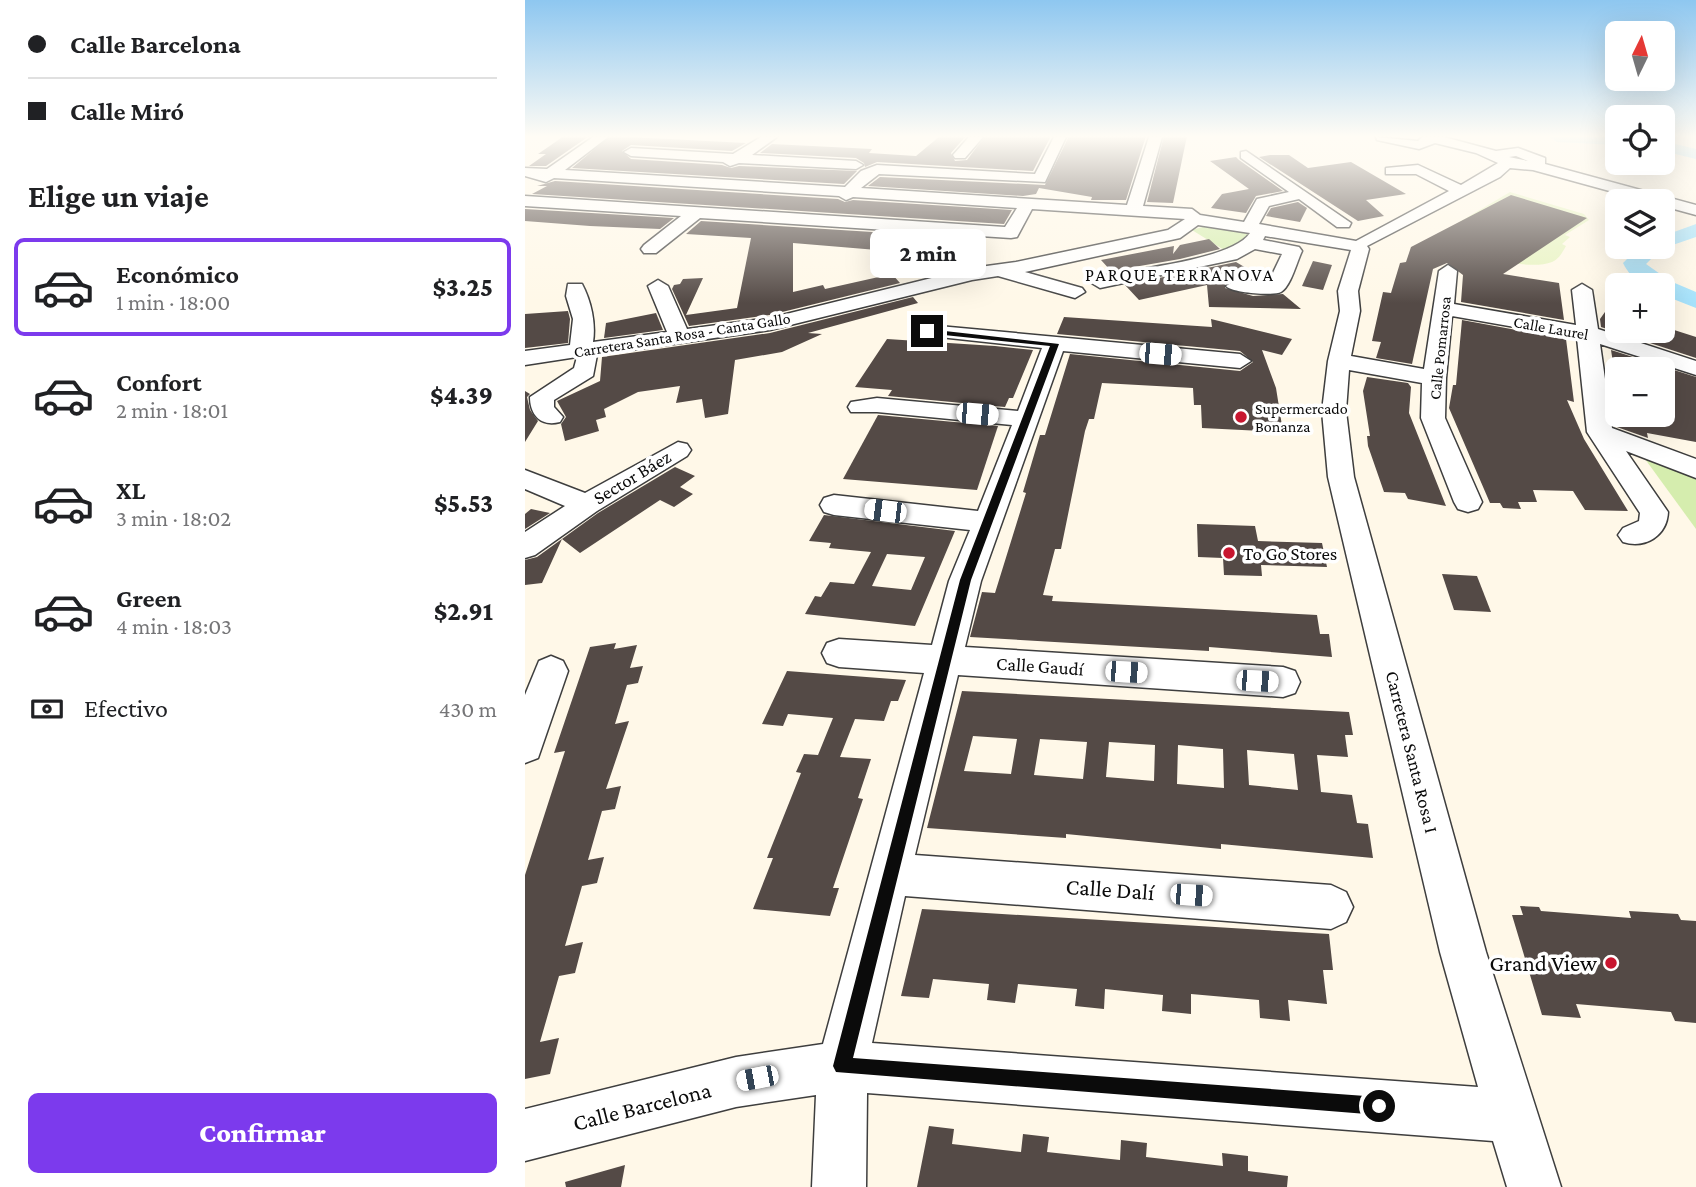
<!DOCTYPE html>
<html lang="es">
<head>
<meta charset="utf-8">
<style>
  :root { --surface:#fff; --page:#f6f6f6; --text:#202124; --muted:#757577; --line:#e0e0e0; --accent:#7c3aed }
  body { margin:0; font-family:"Crimson Pro",serif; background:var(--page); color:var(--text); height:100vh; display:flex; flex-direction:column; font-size:26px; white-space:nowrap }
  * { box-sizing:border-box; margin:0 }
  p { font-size:23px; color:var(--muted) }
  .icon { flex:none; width:38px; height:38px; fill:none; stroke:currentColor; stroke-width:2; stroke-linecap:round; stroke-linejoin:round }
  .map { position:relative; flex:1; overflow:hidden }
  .details { display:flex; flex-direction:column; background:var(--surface); width:525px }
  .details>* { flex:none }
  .guide { display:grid; align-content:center; height:154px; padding:0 28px; background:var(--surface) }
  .needle { width:46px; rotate:5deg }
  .buttons { position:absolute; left:1080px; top:21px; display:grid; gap:14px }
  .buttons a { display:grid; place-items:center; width:70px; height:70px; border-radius:10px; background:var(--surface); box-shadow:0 7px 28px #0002; font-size:35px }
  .end { position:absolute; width:32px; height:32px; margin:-16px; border:9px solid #0b0b0b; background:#fff; box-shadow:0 0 0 4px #fff }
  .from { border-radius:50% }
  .bubble { position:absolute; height:49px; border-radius:10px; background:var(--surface); box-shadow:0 7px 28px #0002; font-size:23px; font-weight:800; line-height:49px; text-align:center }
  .car { position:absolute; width:21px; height:42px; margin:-21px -10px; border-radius:9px; box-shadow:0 0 5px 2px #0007; background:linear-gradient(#fff 24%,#345 0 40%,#fff 0 76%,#345 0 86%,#fff 0) }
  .guide b { display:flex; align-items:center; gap:24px; height:66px; font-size:26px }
  .guide b+b { border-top:2px solid var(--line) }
  .guide i { width:18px; height:18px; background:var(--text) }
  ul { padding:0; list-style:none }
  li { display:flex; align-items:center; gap:21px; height:98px; margin:0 14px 10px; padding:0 14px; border:4px solid transparent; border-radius:10px }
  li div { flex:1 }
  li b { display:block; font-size:26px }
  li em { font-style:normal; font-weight:800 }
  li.on { border-color:var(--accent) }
  li>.icon { width:63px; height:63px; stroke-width:1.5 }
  h2 { padding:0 28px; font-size:32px; line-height:84px }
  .pay { display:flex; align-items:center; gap:18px; height:77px; padding:0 28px; font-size:26px }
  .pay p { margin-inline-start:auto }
  .primary-button { display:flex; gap:14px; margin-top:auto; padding:14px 28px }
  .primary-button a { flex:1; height:80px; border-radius:10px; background:var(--accent); color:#fff; font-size:28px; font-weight:800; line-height:80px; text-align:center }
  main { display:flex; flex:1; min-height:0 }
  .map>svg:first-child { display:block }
  .green { fill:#d5edae }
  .pitch { fill:#e7f3c1 }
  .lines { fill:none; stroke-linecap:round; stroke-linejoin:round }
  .river { fill:#a7e4fd; fill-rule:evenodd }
  .building { fill:#544a46; fill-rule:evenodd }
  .minor-casing { stroke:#3e3e3e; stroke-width:3 }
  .minor { fill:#fff; fill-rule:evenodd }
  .route { fill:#0b0b0b }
  .poi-dot { fill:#c8162f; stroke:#fff; stroke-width:2.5 }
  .labels { text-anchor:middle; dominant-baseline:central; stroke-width:7; stroke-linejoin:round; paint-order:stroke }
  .far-street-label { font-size:16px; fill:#0b0b0b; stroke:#fff }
  .far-poi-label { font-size:16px; fill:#0b0b0b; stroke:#fff; text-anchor:start }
  .far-neighbourhood-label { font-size:18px; letter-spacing:2px; fill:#0b0b0b; stroke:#fff }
  .street-label { font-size:19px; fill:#0b0b0b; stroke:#fff }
  .poi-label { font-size:19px; fill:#0b0b0b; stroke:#fff; text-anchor:start }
  .near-street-label { font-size:23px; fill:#0b0b0b; stroke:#fff }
  .near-poi-label { font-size:23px; fill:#0b0b0b; stroke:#fff; text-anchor:end }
</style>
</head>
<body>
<main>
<section class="details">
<div class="guide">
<b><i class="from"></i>Calle Barcelona</b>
<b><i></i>Calle Miró</b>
</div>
<h2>Elige un viaje</h2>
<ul>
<li class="on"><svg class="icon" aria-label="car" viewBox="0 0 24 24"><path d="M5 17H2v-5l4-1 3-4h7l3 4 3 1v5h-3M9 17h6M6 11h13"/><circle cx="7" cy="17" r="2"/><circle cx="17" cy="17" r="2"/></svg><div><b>Económico</b><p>1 min · 18:00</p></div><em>$3.25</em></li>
<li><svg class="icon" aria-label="car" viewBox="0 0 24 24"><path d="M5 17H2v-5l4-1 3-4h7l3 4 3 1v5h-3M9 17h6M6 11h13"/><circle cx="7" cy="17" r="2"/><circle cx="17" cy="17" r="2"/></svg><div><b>Confort</b><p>2 min · 18:01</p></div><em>$4.39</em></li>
<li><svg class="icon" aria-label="car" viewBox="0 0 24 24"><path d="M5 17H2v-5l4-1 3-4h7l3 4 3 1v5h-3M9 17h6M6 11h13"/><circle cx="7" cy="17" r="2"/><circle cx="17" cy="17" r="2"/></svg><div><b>XL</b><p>3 min · 18:02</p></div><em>$5.53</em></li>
<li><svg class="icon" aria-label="car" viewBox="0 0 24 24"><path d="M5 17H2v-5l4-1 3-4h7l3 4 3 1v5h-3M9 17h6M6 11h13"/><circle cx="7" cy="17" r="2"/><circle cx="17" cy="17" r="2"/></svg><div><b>Green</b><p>4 min · 18:03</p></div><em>$2.91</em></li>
</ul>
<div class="pay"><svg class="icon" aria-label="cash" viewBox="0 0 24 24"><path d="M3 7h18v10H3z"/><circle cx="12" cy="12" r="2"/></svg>Efectivo<p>430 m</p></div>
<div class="primary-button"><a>Confirmar</a></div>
</section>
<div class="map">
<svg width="1171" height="1187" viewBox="0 0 1171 1187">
  <rect width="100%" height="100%" fill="#fff8e8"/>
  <g class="green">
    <path d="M681,226L727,233L704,253L667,230Z"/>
    <path d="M1120,459L1171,479V529Z"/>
  </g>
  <path class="pitch" d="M985,192L1059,214L1064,220L1040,235L1045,237L1037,244L1041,246C1037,253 1034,259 1027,262C998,273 932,249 904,240Z"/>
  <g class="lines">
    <g class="river">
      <path d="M1024,137H1092V145L1032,142Z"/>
      <path d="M1138,141L1171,149V159L1138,151Z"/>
      <path d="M1171,224V237L1136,249L1121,264L1145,281L1171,292V308L1138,295V285C1118,285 1107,281 1098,263L1114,247H1138V236Z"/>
    </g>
  </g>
  <g class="building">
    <path d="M39,136H64L21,166H4L21,154H13Z"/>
    <path d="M85,136L221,143L207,151L106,145L97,151L106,159L197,165L206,168L214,166L332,171L319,184L47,168Z"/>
    <path d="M415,136H441L426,153L430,161L442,160L460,136H526L508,171L352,162L340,167L339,163L331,158L235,153L247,144L347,149L344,153L391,156Z"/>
    <path d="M544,136H621L601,200H566L567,197L514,188L511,194L498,196L343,186L355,177L520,185Z"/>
    <path d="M639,136H662L648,203L622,202Z"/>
    <path d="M745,155H764L783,168L826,162L881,194L841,200L859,216L833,221L734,157Z"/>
    <path d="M711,157L714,160L758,191L731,196L721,213L686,208L697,194L724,189L685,161Z"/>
    <path d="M30,181L313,199L320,202L328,200L487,210L479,224L7,194L22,186H12Z"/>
    <path d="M986,195L1062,218L978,274L1034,283L1039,320L936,302L938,275L922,263L908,269L887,364L851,358L856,342L847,341L858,292L866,293L875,263L881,262L886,247Z"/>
    <path d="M773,202L782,208L775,222L741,216L746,208Z"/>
    <path d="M0,209L149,218L135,229L65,226L0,221Z"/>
    <path d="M176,221L442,238L438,244L429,243L423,252L386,250L388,253L268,243V292L298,285L300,289L367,274L375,283L245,315L164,326L147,289L149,285L155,284L158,279L178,278L161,315L212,308L226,238L161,234Z"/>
    <path d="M684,239L695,249L655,259L586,271L576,260L649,246L648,254L655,245Z"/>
    <path d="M788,261L807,265L798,290L777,286Z"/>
    <path d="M711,262L738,278H710L700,284V288L728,296L758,294L776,309L684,307L682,285L614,300L600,285Z"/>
    <path d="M1092,295V331L1144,332L1146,329L1171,337V358L1076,327L1075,319Z"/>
    <path d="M388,297L393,303L283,333L297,334L257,352L210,360L203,414L180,418L177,399L151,403L155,386L113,392L79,409L81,417L71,420L74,431L40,441L36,424L41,417L32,401L75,381L77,357L245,333Z"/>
    <path d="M43,311L45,319L43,343L0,348V314Z"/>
    <path d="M131,313L138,330L79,338L81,323Z"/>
    <path d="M539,317L687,327L686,319L767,339L757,355L737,350L751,388L758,432L677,428L676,405H669L668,388L577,383L569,419H564L560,431L536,549H530L518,595L528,596L527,601L792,615L795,634H804L807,657L684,647V651L445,637L457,592L470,593L501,493L498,492L515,435H520L545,354L715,371L728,362L715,351L532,334Z"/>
    <path d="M937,320L1041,339L1049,402L1042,400L1059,439L1103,511L1060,510L1048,491L1008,490L1012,502H993L996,509L978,508L975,503H965L924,408L928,385H931Z"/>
    <path d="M362,339L470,346L508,350L488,398H484L480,407L363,396L367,390L330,387Z"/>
    <path d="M1086,350L1171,377V442L1122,433L1123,438L1089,426L1088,415H1138V369H1089Z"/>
    <path d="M842,377L883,383L886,387L884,413L921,506L883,499L880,493L859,492L843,446L842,436H845L838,391Z"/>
    <path d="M0,391L5,394L2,397L5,410L13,421L0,442Z"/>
    <path d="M353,415L473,426L452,490L318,479Z"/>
    <path d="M150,467L170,476L155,487L168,494L149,507L135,500L55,553L37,539L17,583L0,585V560L12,557L73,513Z"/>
    <path d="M6,509L25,513L0,529V514Z"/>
    <path d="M299,515L430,531L390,626L280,614L290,596L296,597L305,582L329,584L346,552L304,548L306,543L284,541ZM362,554L400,557L386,590L347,586Z"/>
    <path d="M672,524L730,526L733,541L797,543L802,567L736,565L737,576L699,575L698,558L673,557Z"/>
    <path d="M917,574L952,576L966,612L929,610Z"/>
    <path d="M91,643L89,649L112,645L105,668L118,666L113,683L102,685L90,724L104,721L81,789L96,786L90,809L77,811L63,860L79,857L72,883L57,886L40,946L58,942L50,973L34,976L15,1042L34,1038L25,1074L0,1079V875L40,751L29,753L65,647Z"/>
    <path d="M262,671L381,680L373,701H366L359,721L330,719L315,757L346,759L333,798L338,799L308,888H314L305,916L228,909L248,858H242L276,773L271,772L279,754L293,755L308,718L263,714L258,726L237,724Z"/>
    <path d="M437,691L824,712L828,735H820L823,757L792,755L796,792L827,795L832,823L843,824L848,858L696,844V849L541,834V838L402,828ZM448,736L492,739L486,774L439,771ZM515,739L562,742L558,779L509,775ZM584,742L630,745L629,781L581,777ZM653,745L698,749L699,788L652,784ZM722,750L769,754L773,790L724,785Z"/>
    <path d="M995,906L1014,907L1016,911L1106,918L1104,911L1153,914L1156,920L1171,921V1023L1150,1021L1146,1012L1051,1004L1056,1018L1017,1015L987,915H998Z"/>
    <path d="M397,909L804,934L808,970H798L802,1004L763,1000L765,1021L735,1018L734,1000L666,994V1014L637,1011L638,995L580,989L579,1009L550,1006L552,989L493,984L490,1003L462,1000L464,984L408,979L404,998L376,996Z"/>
    <path d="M404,1126L429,1129L427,1144L496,1152L498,1134L524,1137L522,1152L595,1160L596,1140L622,1143L621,1157L698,1166L697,1153L723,1156V1171L763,1176L762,1187H392Z"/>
    <path d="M100,1165L96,1187H41L40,1182Z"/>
  </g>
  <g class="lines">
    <g class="minor-casing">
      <g id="minor">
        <path d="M68,137H83L40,170L320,187L336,171L352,165L510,174L529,137H541L520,182L354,174L336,188L602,205L624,137H637L618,206L667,209L675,215L719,222L732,199L764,192L716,158V152L721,151L826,223L824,227H812L774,199L744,206L734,224L831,241L924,191L891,174H861V168L893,165L936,185L973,163L951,153L910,143L894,149L852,140L851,137L893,141L897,137H919L971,151L993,148L1020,158V164L1171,205V215L1138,206V201H1121L1008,170L985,168L975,177L842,246L844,249L833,291L835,311L826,356L899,369L914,271L923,265L932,271L929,304L1051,325L1047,290L1057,284L1067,290L1073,329L1171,361V375L1075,344L1087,428L1171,459V478L1101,451L1143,512C1142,536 1120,549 1098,542L1093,535L1098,528L1114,521L1115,513L1062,432L1052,338L927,316L921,378L920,418L957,502L953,509L943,512L933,509L929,502L896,418L897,383L824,370L821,411L829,477L961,952L1036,1187H982L968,1141L342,1093L341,1187H287L291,1095L211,1107L0,1161V1109L211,1057L298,1044L399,673L314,667L302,663L297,653L302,643L314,639L407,645L424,581L445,530L309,515L299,512L295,505L299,498L309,495L453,511L487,425L352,412H326L323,407L326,402L352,398L493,411L517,348L396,335L392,331L396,327L403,325L715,354L726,361L715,368L538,351L456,581L440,647L758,667L770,671L775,682L770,693L758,697L433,675L390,855L806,885L821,892L828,907L821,922L806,929L380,896L347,1043L953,1087L915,952L803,477L797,411L803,361L815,311L813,291L826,250L740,236L738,240L774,247L777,251C772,261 766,286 756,292C748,296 707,293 701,286L711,280L744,281L757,254L730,249L712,259L575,288L565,282L575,276C608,269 707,260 725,233L673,225L655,238L500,272L557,288L560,292L550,298L473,276L447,280L245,330L72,355L68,376L29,400V407L38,417L35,422C16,427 5,415 5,397L49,368L52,357L0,365V351L45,345L48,319L41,296L43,284H57C66,301 71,323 68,342L142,332L123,286L133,280L143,286L162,329L245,318L447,268L491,262L643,230L660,219L507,209L492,237L486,238L175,218L131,253H119L116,249L119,245L156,216L0,206V196L480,227L492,208L328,197L321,200L314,196L29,178L21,182L0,176V168L22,169ZM991,156L1003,161L984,157Z"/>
        <path d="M236,137H252L227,155L331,161L338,165L331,169L214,163L205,166L198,162L106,156L99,152L106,148L208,154Z"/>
        <path d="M444,137H458L440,158H430L428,155Z"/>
        <path d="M153,442L162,444L166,450L162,456L72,511L10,555L0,558V532L40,506L0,489V470L60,493Z"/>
        <path d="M26,656L38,661L43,671L13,758L0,763V695L14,661Z"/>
      </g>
    </g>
    <use href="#minor" class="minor"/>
  </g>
  <linearGradient id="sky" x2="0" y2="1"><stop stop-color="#8ec7f0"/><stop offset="0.45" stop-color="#fffcf5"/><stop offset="1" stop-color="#fffcf5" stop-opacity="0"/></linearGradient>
  <rect width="1171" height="303" fill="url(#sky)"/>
  <path class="route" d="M402,329L534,344L446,580L328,1058L854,1097L860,1099L863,1106L860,1113L854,1115L311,1072L308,1066L435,580L525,346L400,333Z"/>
  <g class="poi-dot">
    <circle cx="716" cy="417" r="7"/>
    <circle cx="704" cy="553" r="7"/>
    <circle cx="1086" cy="963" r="7"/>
  </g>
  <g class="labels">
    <g class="far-street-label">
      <text transform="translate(1026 328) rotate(10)">Calle Laurel</text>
      <text transform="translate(157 335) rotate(-9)">Carretera Santa Rosa - Canta Gallo</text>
      <text transform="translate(915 348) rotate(-84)">Calle Pomarrosa</text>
    </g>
    <g class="far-poi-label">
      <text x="730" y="408">Supermercado<tspan x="730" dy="18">Bonanza</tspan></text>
    </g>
    <g class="far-neighbourhood-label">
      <text x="655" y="275">PARQUE TERRANOVA</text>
    </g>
    <g class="street-label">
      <text transform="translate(107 477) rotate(-31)">Sector Báez</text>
      <text transform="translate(515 666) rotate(4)">Calle Gaudí</text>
      <text transform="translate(887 752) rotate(76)">Carretera Santa Rosa I</text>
    </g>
    <g class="poi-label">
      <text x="718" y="553">To Go Stores</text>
    </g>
    <g class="near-street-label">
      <text transform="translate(585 889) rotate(4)">Calle Dalí</text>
      <text transform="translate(117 1106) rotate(-14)">Calle Barcelona</text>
    </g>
    <g class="near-poi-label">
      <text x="1072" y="963">Grand View</text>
    </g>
  </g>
</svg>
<div class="buttons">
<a><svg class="needle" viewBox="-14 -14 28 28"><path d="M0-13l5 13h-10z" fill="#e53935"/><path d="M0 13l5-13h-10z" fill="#757577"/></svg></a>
<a><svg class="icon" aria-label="locate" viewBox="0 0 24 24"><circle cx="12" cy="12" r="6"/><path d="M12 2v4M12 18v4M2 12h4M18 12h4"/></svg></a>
<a><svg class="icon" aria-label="layers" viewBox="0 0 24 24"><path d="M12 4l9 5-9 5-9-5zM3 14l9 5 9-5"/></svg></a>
<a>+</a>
<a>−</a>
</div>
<i class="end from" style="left:854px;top:1106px"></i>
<i class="end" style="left:402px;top:331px"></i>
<div class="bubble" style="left:345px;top:229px;width:116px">2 min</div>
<i class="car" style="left:635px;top:354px;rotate:95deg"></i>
<i class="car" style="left:452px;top:414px;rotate:95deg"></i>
<i class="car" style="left:360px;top:511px;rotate:277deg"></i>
<i class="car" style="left:601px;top:672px;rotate:93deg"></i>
<i class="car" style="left:732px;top:681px;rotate:93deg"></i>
<i class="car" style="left:666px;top:895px;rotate:94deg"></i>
<i class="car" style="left:232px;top:1078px;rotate:259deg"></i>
</div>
</main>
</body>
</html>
